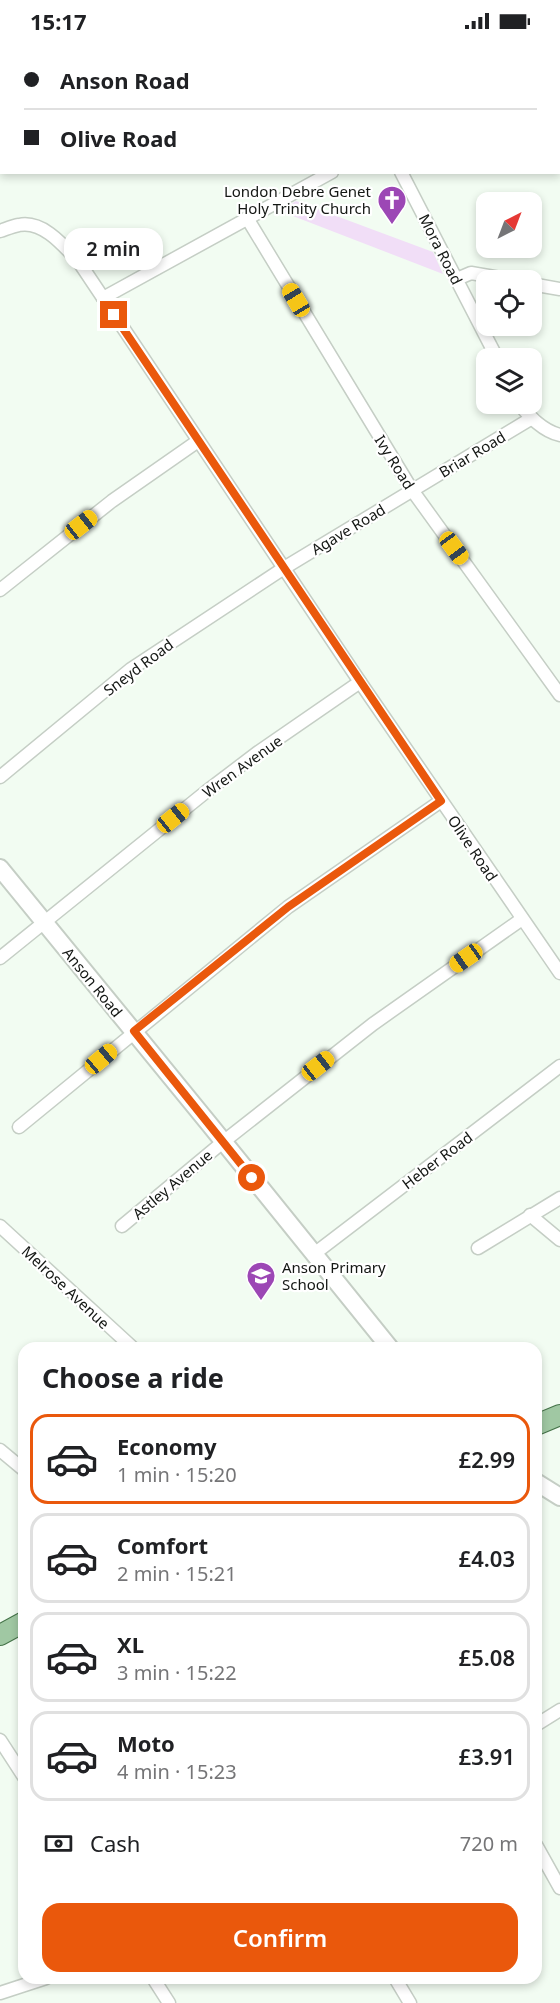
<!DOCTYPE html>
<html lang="en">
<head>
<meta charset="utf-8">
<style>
  :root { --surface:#fff; --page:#f2f2f2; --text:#202124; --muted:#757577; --line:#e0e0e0; --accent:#ea580c }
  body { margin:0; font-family:"Noto Sans",sans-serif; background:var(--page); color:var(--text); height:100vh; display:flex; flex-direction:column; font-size:22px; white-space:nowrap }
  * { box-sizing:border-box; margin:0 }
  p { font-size:20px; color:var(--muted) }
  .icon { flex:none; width:33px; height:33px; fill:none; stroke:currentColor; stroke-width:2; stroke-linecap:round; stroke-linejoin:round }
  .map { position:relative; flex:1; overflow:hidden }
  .sheet { position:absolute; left:18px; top:1300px; width:524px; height:642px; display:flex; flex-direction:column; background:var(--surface); border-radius:18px; box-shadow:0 3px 9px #0003 }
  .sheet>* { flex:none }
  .hud { position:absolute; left:0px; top:0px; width:561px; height:132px; box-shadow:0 3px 9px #0003; display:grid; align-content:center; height:132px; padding:0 24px; background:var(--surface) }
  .needle { width:39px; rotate:42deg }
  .controls { position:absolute; left:476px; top:150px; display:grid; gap:12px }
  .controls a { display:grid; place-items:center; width:66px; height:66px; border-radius:12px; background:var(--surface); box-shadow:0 3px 9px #0003; font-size:30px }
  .end { position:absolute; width:27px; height:27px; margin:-14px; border:8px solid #ea580c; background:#fff; box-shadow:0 0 0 3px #fff }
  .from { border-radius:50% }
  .bubble { position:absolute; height:42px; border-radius:18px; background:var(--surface); box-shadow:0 3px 9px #0003; font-size:20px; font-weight:600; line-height:42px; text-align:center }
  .car { position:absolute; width:18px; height:36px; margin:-18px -9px; border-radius:8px; box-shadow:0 0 4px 2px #0007; background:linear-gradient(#f5c518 24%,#345 0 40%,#f5c518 0 76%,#345 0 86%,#f5c518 0) }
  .hud b { display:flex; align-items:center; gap:21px; height:57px; font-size:22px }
  .hud b+b { border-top:2px solid var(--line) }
  .hud i { width:15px; height:15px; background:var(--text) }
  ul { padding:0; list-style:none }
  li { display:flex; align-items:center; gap:18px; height:90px; margin:0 12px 9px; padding:0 12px; border:3px solid var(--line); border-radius:18px }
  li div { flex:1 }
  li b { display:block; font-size:22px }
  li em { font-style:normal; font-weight:600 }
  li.current { border-color:var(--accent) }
  li>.icon { width:54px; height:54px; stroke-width:1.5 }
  h2 { padding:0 24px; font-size:27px; line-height:72px }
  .pay { display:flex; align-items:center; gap:15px; height:66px; padding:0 24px; font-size:22px }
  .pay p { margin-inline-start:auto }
  .action { display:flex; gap:12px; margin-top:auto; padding:12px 24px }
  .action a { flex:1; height:69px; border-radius:18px; background:var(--accent); color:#fff; font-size:24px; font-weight:600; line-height:69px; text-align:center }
  .status { display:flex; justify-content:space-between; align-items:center; height:42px; padding:0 30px; background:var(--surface); direction:ltr }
  .status svg { height:16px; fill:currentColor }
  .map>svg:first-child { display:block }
  .green { fill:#f1def7 }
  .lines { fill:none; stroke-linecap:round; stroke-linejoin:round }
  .street-casing { stroke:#c5cec5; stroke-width:15 }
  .secondary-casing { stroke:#c5cec5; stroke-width:20 }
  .primary-casing { stroke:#457349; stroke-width:22 }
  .street { stroke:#fff; stroke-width:12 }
  .secondary { stroke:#fff; stroke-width:16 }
  .primary { stroke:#a0c8a3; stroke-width:20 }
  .route { stroke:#ea580c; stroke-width:8 }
  .labels { text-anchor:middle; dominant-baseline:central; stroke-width:4.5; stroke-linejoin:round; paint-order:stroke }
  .poi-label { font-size:15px; fill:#141714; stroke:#fff; text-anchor:end }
  .street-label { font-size:15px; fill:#141714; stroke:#fff }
</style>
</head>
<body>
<div class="status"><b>15:17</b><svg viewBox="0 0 49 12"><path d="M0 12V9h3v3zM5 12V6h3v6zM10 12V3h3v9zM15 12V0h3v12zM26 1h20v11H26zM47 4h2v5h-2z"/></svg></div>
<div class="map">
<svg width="560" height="1961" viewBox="0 0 560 1961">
  <rect width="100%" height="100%" fill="#f2fcf2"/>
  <path class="green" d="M296,159L433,210L443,232L280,169Z"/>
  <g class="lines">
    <g class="street-casing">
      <g id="street">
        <path d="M560,114V116"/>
        <path d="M401,130L497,316"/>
        <path d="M247,176L412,448L560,653"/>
        <path d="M0,189C6,187 13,184 19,183C43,178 64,204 79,220L360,640L560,931"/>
        <path d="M457,237L471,231L512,238"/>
        <path d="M531,242L560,247"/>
        <path d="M103,256L332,130"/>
        <path d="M519,362C530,375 543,389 560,393"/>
        <path d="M0,548L112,459L198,399"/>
        <path d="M0,735L131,627L175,598L284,526L532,376"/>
        <path d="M0,916L207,749L257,711L360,640"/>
        <path d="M19,1085L288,865L441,759"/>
        <path d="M530,1173L560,1198"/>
        <path d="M0,1184L133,1306"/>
        <path d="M122,1184L223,1100L373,982L522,877"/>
        <path d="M478,1206L560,1156"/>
        <path d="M314,1212L560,1024"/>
        <path d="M0,1408L24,1428"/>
        <path d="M536,1683L560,1668"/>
        <path d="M0,1698L24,1735"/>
        <path d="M536,1803L560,1846"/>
        <path d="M153,1936L169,1961"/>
        <path d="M395,1936L410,1961"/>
        <path d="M0,1951L46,1936"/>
      </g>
    </g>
    <g class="secondary-casing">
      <g id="secondary">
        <path d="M0,826L210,1083L390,1306"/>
        <path d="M536,1440L560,1455"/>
      </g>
    </g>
    <g class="primary-casing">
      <g id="primary">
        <path d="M536,1383L560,1373"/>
        <path d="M0,1593L24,1580"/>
      </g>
    </g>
    <use href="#street" class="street"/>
    <use href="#secondary" class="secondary"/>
    <use href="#primary" class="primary"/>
  </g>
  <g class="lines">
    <path class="route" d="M114,273L441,759L288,865L134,989L252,1136"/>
  </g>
  <defs>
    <g id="church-pin" transform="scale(1.5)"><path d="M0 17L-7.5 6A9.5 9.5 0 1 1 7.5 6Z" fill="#9c47b5" stroke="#fff"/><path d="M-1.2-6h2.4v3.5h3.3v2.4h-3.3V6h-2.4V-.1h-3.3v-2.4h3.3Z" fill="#fff"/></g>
    <g id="school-pin" transform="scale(1.5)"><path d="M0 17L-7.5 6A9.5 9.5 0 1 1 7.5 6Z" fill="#9c47b5" stroke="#fff"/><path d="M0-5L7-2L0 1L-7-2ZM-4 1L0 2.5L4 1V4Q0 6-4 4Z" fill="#fff"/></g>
  </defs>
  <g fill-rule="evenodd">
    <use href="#church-pin" x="392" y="158"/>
    <use href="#school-pin" x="261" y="1234"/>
  </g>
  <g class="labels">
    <g class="poi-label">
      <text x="371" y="149">London Debre Genet<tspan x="371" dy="17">Holy Trinity Church</tspan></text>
      <text x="282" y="1225" text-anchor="start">Anson Primary<tspan x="282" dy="17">School</tspan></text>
    </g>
    <g class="street-label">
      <text transform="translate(441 207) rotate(63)">Mora Road</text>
      <text transform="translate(472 412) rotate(-31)">Briar Road</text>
      <text transform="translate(395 420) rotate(58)">Ivy Road</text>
      <text transform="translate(348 487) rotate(-31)">Agave Road</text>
      <text transform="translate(138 625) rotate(-37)">Sneyd Road</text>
      <text transform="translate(242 724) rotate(-36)">Wren Avenue</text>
      <text transform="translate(473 806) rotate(56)">Olive Road</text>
      <text transform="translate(93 940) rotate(51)">Anson Road</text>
      <text transform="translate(437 1118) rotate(-37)">Heber Road</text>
      <text transform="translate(172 1142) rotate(-40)">Astley Avenue</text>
      <text transform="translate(66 1245) rotate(43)">Melrose Avenue</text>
    </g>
  </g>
</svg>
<div class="controls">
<a><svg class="needle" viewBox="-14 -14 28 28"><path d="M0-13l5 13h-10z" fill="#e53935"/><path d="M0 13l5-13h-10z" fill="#757577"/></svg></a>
<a><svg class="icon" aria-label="locate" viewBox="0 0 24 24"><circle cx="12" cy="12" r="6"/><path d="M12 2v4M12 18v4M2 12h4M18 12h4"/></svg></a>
<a><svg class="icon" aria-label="layers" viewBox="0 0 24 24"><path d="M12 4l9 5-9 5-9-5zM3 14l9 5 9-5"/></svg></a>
</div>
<i class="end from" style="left:252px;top:1136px"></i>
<i class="end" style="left:114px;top:273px"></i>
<div class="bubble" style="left:64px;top:186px;width:99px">2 min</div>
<i class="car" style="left:296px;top:258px;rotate:329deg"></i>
<i class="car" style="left:81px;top:483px;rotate:52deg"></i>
<i class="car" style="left:454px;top:506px;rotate:144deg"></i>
<i class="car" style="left:173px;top:776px;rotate:51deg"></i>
<i class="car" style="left:466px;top:916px;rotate:235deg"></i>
<i class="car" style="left:101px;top:1017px;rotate:50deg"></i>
<i class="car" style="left:318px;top:1024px;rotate:52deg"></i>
<div class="hud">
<b><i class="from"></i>Anson Road</b>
<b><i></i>Olive Road</b>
</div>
<section class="sheet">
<h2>Choose a ride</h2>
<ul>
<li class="current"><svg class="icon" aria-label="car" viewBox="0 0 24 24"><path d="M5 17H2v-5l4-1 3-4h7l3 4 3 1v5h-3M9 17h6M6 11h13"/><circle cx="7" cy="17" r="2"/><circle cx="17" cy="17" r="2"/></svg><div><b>Economy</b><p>1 min · 15:20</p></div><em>£2.99</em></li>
<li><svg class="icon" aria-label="car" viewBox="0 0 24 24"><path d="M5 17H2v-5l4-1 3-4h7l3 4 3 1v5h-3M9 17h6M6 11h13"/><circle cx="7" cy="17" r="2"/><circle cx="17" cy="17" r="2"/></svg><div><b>Comfort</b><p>2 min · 15:21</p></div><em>£4.03</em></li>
<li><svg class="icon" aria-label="car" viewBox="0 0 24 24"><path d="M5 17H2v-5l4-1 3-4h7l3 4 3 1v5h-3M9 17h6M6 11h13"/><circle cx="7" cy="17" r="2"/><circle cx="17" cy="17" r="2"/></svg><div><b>XL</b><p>3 min · 15:22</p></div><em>£5.08</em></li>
<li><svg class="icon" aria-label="car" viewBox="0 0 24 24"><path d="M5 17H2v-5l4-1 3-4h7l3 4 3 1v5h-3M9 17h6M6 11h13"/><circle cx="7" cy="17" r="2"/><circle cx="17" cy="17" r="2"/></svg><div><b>Moto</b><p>4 min · 15:23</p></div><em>£3.91</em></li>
</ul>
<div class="pay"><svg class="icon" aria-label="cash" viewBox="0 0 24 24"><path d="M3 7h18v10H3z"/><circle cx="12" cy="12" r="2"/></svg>Cash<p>720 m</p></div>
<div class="action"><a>Confirm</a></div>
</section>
</div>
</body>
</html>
